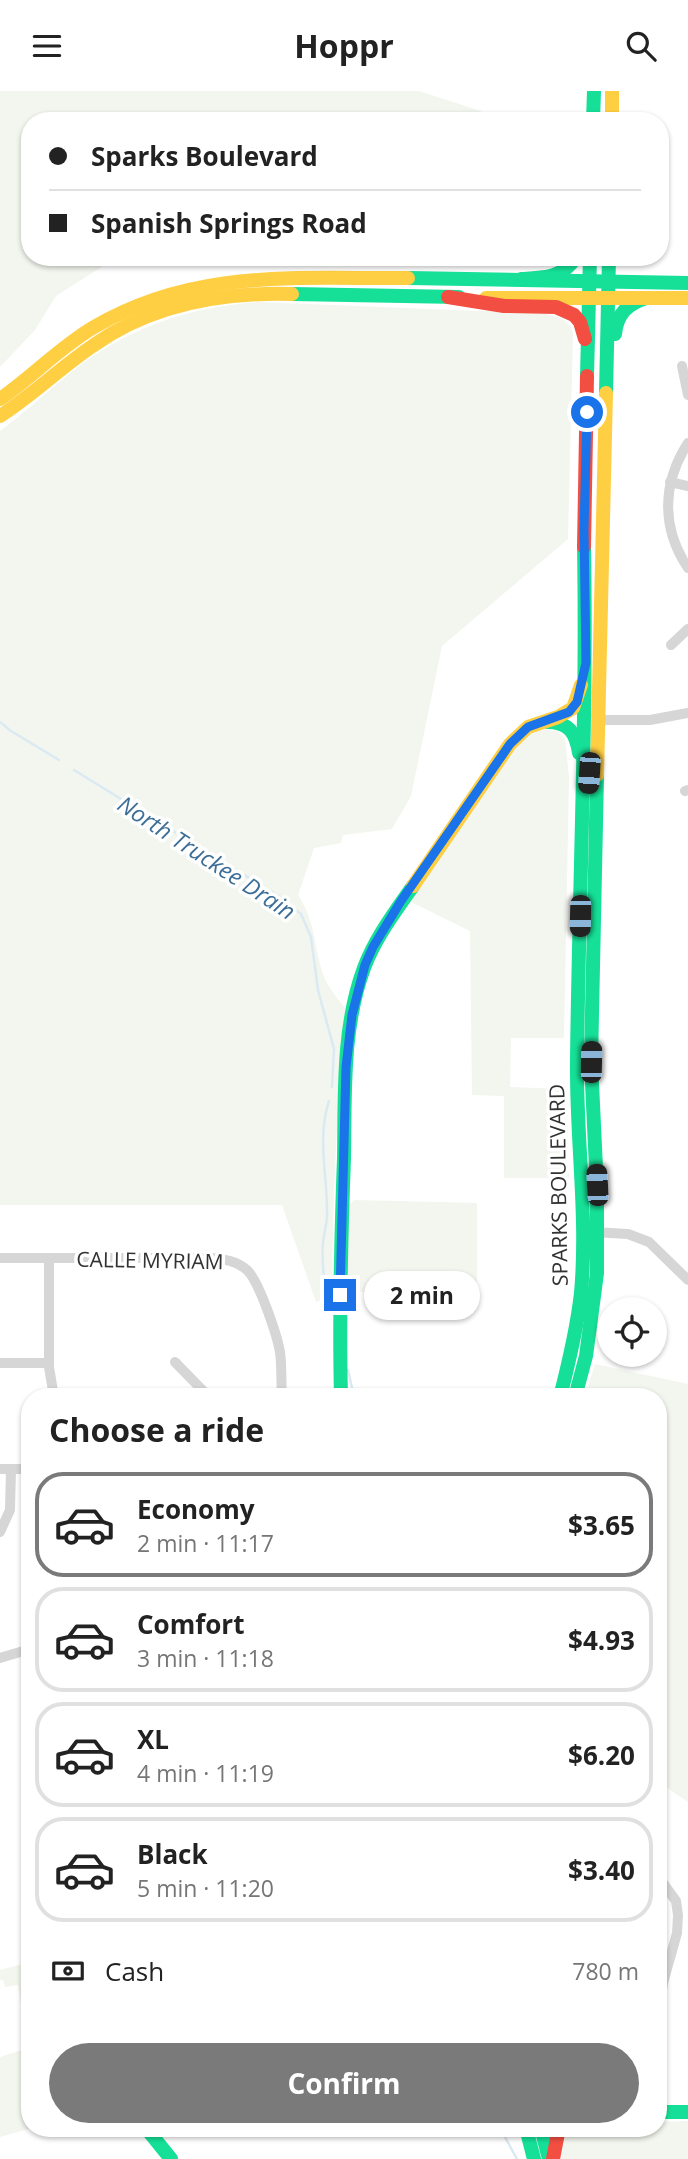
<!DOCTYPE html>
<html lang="en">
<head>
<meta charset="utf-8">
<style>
  :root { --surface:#fff; --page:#f6f6f6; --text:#222; --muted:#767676; --line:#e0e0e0; --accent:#7a7a7a }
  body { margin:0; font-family:"Open Sans",sans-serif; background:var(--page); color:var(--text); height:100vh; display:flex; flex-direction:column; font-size:26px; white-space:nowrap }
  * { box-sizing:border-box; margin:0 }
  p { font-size:23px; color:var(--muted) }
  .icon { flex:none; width:38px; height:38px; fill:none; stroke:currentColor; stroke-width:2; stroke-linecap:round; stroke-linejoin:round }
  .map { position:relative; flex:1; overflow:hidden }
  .details { position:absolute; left:21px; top:1297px; width:646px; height:749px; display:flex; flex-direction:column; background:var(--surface); border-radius:28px; box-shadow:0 2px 5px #0004 }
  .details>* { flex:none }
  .banner { position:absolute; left:21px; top:21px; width:648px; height:154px; border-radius:28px; box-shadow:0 2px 5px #0004; display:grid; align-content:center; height:154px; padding:0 28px; background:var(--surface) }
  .tools { position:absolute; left:597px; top:1206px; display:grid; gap:14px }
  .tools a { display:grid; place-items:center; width:70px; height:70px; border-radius:50%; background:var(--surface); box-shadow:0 2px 5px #0004; font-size:35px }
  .end { position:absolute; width:32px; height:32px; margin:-16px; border:9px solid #1a73e8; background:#fff; box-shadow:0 0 0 4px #fff }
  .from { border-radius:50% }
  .bubble { position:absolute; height:49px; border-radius:24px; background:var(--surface); box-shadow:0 2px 5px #0004; font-size:23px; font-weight:700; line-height:49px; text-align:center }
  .car { position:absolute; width:21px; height:42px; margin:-21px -10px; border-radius:9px; box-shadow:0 0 5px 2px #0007; background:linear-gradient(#222 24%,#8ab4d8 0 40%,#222 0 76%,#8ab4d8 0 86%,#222 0) }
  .banner b { display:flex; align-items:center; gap:24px; height:66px; font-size:26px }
  .banner b+b { border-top:2px solid var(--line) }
  .banner i { width:18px; height:18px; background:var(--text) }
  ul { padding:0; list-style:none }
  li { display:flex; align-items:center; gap:21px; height:105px; margin:0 14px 10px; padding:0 14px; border:4px solid var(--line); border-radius:28px }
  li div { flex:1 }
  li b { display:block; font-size:26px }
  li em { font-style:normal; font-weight:700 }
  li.current { border-color:var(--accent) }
  li>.icon { width:63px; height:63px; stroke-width:1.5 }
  h2 { padding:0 28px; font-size:32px; line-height:84px }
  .pay { display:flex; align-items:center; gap:18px; height:77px; padding:0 28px; font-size:26px }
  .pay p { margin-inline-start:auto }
  .action { display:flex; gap:14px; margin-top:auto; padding:14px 28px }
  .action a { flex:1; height:80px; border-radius:42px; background:var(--accent); color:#fff; font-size:28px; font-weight:700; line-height:80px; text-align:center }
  header { display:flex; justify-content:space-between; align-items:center; height:91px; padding:0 28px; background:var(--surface); font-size:32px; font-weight:700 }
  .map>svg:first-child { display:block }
  .green { fill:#f2f6ee }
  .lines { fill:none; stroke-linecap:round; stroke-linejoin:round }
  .stream { stroke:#dbe9f3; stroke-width:2.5 }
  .street { stroke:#d6d6d6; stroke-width:10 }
  .fast { stroke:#16e098; stroke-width:14 }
  .slow { stroke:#ffcf43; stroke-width:14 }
  .jam { stroke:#f24e42; stroke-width:14 }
  .route { stroke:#1a73e8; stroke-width:9 }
  .labels { text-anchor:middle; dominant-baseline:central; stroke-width:7; stroke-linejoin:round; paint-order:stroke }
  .street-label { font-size:21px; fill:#323232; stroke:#fff }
  .water-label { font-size:23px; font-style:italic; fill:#3c6e98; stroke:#fff }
</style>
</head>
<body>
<header><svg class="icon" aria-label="menu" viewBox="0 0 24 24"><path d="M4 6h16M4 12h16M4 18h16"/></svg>Hoppr<svg class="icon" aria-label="search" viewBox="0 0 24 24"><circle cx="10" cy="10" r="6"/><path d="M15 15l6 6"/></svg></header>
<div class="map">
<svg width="688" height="2068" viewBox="0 0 688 2068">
  <rect width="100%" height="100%" fill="#fff"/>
  <g class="green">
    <path d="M0,0H419L481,20V30H30V166H117L56,205L35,239L0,276Z"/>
    <path d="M258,211L479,220H537L563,228L571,236L573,244L568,448L442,555L411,705L392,738L343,744L341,752L314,757L298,804C317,832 313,858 325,888C330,899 340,910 347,920C336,1014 333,1110 332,1205L316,1211L282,1114H0V340C24,322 47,301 70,282C126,237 188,216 258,211Z"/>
    <path d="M547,639L557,640L565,648L569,686L564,947H511L510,996L563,998L569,1087H504V1005L472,1004L470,840L407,809L495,680L526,644L535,640Z"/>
    <path d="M354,1109L477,1112V1201H346L347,1116Z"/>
    <path d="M595,1273L688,1293V1711L669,1698L658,1687V1306L585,1305Z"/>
    <path d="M30,1871V2037H32L0,2046V1966L28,1957L18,1894L5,1896L3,1889H0V1879Z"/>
    <path d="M688,2030V2068H561L566,2037H658V2031Z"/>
  </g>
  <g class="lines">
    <g class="stream">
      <path d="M0,631L11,640L59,669"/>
      <path d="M74,679L280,806L301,823L311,846L318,899L334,958L332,996"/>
      <path d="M325,1207C325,1189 321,1170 323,1152C324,1141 328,1130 327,1119C327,1083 317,1046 329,1010"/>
      <path d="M348,1279L354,1306"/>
      <path d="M500,2037L517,2068"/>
    </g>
    <g class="street">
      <path d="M682,275L688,304"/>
      <path d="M688,352C662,392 661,437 688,477"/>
      <path d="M670,391L688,395"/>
      <path d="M671,554L688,538"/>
      <path d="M599,629H650L688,622"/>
      <path d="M685,700L688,699"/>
      <path d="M593,1141L628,1143L649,1151L688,1189"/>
      <path d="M0,1167H211C224,1168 237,1170 247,1179C259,1190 277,1244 280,1261C282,1275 281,1291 282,1306"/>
      <path d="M49,1167V1276L54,1306"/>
      <path d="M175,1271L209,1306"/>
      <path d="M0,1272H49"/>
      <path d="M314,1306H327"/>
      <path d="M0,1378H30"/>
      <path d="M0,1441L10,1419L11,1378"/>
      <path d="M0,1567L30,1558"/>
      <path d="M658,1785L676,1810L678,1824L677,1842L663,1892L658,1932"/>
    </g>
    <g class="fast">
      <path d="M593,30L594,0"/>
      <path d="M408,187L688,192"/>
      <path d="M521,188C544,187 563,187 576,166"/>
      <path d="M292,203L459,206"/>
      <path d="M615,243C617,223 627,213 646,207"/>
      <path d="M587,285L590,166"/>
      <path d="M606,302L609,166"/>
      <path d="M547,631C569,631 576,642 579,662"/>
      <path d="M341,1306C339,1226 341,1146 344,1067C345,1004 342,936 364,877C375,847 395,821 413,795"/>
      <path d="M560,1306C569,1271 577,1238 581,1202C588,1125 576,1047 577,970C579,799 587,628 584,456"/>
      <path d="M575,1306L586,1265L597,1182V1098L591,971L597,684"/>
      <path d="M658,2021H688"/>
      <path d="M146,2037L171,2068"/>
      <path d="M526,2037L534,2068"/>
      <path d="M541,2037L549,2068"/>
    </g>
    <g class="slow">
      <path d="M612,0V30"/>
      <path d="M486,207H688"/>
      <path d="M0,308C32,286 60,256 94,236C195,177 296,188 408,187"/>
      <path d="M0,325C33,304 61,276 94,254C152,213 222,201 292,203"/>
      <path d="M597,684L606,302"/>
      <path d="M413,795L510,653L528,636L558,626L573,617L581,594"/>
    </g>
    <g class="jam">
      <path d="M448,206L504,215L556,216L574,224L580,231L585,248"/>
      <path d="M584,456L587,285"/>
      <path d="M553,2068L559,2037"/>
    </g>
  </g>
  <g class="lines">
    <path class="route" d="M340,1204L346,976L352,924L365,874L373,856L401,810L510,653L528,636L569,621L577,611L586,572L584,439L587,321"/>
  </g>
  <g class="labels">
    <g class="street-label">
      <text transform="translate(558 1094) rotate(-91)">SPARKS BOULEVARD</text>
      <text transform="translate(150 1169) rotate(1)">CALLE MYRIAM</text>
    </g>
    <g class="water-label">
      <text transform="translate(207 766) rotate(33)">North Truckee Drain</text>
    </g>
  </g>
</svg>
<div class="tools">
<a><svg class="icon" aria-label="locate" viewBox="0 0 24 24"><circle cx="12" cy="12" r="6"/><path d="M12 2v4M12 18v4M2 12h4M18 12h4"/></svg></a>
</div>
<i class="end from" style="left:587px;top:321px"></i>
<i class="end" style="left:340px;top:1204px"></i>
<div class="bubble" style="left:364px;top:1180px;width:116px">2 min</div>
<i class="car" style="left:589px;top:682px;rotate:184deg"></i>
<i class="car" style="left:580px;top:825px;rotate:181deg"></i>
<i class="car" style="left:591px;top:971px;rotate:1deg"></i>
<i class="car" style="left:597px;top:1094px;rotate:357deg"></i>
<div class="banner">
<b><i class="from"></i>Sparks Boulevard</b>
<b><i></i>Spanish Springs Road</b>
</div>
<section class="details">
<h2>Choose a ride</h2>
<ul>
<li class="current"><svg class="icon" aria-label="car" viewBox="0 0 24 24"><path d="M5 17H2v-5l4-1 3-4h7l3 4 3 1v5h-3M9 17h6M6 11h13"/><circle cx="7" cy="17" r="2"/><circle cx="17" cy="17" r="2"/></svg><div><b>Economy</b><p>2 min · 11:17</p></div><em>$3.65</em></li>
<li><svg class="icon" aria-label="car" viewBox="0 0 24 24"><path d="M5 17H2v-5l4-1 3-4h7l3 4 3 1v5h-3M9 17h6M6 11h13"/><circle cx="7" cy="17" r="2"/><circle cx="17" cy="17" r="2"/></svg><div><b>Comfort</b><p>3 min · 11:18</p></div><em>$4.93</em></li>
<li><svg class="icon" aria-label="car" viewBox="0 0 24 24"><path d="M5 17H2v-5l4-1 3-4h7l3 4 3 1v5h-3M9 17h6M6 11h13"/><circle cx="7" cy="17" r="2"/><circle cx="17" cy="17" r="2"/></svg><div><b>XL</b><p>4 min · 11:19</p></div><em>$6.20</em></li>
<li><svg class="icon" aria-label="car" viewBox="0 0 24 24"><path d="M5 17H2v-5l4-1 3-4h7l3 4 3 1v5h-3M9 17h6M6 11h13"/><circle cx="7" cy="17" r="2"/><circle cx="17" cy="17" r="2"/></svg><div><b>Black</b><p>5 min · 11:20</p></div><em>$3.40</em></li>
</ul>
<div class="pay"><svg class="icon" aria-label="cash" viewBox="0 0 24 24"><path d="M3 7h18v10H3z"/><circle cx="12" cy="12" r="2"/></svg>Cash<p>780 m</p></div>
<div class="action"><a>Confirm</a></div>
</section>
</div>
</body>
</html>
